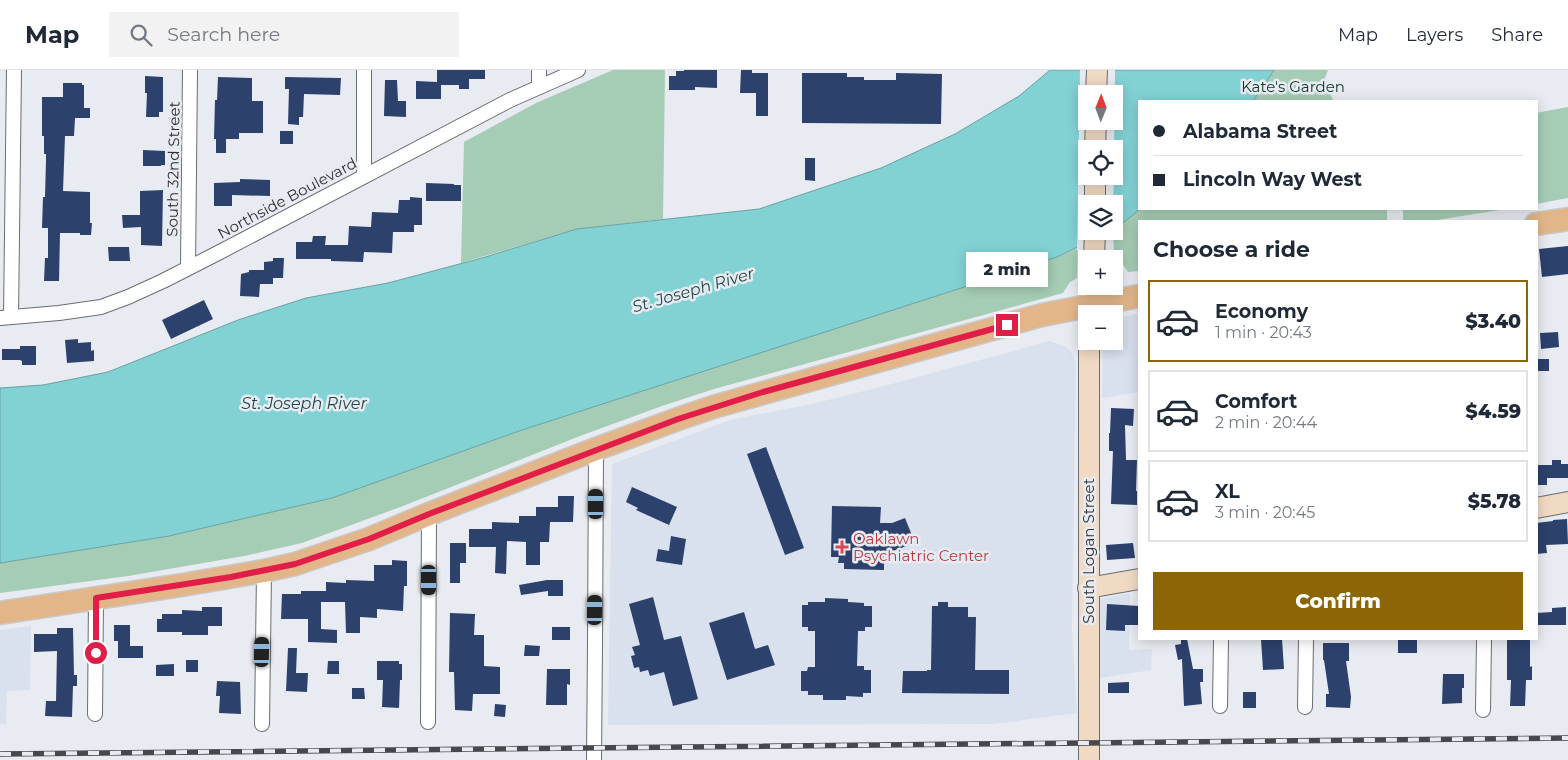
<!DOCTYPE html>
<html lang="en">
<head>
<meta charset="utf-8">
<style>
  :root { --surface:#fff; --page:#f2f2f3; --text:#1f2937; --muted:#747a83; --line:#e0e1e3; --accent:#8c6506 }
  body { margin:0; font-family:Montserrat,sans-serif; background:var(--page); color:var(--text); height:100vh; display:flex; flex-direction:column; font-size:19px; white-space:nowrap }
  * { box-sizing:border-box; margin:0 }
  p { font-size:16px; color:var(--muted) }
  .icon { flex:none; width:28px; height:28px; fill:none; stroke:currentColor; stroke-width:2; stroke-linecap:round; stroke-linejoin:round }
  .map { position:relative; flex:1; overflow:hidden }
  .side { position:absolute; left:1138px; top:150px; width:400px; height:420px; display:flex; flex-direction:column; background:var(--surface); border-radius:0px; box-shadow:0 2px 12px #0003 }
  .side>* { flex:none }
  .hud { position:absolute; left:1138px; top:30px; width:400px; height:110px; border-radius:0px; box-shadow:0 2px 12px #0003; display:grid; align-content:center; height:110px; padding:0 15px; background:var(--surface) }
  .needle { width:32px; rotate:1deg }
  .buttons { position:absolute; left:1078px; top:15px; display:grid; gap:10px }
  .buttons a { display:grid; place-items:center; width:45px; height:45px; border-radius:0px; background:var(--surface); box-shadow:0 2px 12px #0003; font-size:25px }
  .end { position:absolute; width:22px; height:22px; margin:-11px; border:6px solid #e11d48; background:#fff; box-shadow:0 0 0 2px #fff }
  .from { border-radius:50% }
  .bubble { position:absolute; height:35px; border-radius:0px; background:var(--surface); box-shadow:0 2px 12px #0003; font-size:16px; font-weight:800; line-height:35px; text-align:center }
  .car { position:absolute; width:15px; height:30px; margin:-15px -8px; border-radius:6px; box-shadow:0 0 4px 1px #0007; background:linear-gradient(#222 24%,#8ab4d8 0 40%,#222 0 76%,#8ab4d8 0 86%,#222 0) }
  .hud b { display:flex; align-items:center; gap:18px; height:48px; font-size:19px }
  .hud b+b { border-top:1px solid var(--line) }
  .hud i { width:12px; height:12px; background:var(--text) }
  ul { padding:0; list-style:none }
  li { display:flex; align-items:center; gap:15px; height:82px; margin:0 10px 8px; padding:0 5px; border:2px solid var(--line); border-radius:0px }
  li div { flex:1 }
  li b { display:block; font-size:19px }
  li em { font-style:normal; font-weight:800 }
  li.current { border-color:var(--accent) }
  li>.icon { width:45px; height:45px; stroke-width:1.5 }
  h2 { padding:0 15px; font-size:22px; line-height:60px }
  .action { display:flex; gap:10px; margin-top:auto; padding:10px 15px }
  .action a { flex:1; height:58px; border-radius:0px; background:var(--accent); color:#fff; font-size:20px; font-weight:800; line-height:58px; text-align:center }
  header { display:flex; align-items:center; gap:30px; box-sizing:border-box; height:70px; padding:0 25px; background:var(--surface); border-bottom:1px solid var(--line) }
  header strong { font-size:24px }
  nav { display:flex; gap:28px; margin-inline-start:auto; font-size:18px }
  .search { width:350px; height:45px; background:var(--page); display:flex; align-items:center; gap:12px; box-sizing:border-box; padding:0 18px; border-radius:0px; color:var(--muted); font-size:19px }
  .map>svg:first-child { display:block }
  .built { fill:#d9e0ee }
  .green { fill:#a5ccb4 }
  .water { fill:#82d2d4; stroke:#69a1a4; fill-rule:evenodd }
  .pier { fill:#e8ebf1; fill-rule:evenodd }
  .building { fill:#2c416c }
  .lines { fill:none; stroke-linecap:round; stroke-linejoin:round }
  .street-casing { stroke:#6a6d73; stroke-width:16 }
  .secondary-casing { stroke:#6a6d73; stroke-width:22 }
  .primary-casing { stroke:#c9c9ca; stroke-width:25 }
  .street { stroke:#fff; stroke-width:14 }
  .secondary { stroke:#f1dac4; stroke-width:20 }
  .primary { stroke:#e2b689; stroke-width:22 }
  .rail-casing { stroke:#47484b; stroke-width:5.5 }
  .rail { stroke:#e8ebf1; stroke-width:4; stroke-dasharray:11; stroke-linecap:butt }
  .route { stroke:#e11d48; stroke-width:6 }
  .health-dot { fill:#e0444e; stroke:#e8ebf1; stroke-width:2 }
  .labels { text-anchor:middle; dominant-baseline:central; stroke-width:5; stroke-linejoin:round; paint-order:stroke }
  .park-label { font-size:15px; fill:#093b25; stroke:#e8ebf1 }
  .street-label { font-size:15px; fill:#2f3033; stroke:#e8ebf1 }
  .health-label { font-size:15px; fill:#be3a42; stroke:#e8ebf1; text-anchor:start }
  .water-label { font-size:16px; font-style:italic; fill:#1f4546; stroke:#e8ebf1 }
</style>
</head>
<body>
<header>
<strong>Map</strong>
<div class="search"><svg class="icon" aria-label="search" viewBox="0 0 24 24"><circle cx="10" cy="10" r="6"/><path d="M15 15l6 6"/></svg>Search here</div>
<nav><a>Map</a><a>Layers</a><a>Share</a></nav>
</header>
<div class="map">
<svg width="1568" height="690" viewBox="0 0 1568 690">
  <rect width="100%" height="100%" fill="#e8ebf1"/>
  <g class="built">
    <path d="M1139,243V322L1102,328L1103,271H1114V257L1124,247Z"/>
    <path d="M1050,271L1066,277L1072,282L1076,293L1072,559L1077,643L992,654L608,655L612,394L730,350L812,334L892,314Z"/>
    <path d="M1130,523L1129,580L1152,579L1151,600L1100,608V529Z"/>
    <path d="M31,556L30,620L7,621L6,654H0V560Z"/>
  </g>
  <g class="green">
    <path d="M613,0H665L663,149L577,159L461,193L464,72L536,33Z"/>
    <path d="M1274,0H1328L1325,8L1333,31H1253Z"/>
    <path d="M1568,37V128L1536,134V43Z"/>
    <path d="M1140,139H1387V151H1139V201L1128,202L1114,181L1113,161Z"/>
    <path d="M1403,139H1506L1431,151H1403Z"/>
    <path d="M1078,178L1077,208L1070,212L1063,223L714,319L662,336L580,366L403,436L302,473L244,486L128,506L0,523V493L169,466L332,428L519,361L1057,187Z"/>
  </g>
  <path class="water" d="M1050,0H1274L1253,31H1139V139H1140L1114,160V134H1086V173L1057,187L519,361L332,428L169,466L0,493V318L43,315L108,302L238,250L306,228L388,213L482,188L577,159L759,139L881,98L955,64L1019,26ZM1086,24H1114V51H1086ZM1086,79H1114V106H1086Z"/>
  <path class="pier" d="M1080,0H1115L1114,90V79H1086V106H1114L1113,134H1086V161H1113V164L1077,181ZM1086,24H1114V51H1086Z"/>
  <g class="building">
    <path d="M437,0H485V9H469V19H459V15H441V29H416V11L437,12Z"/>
    <path d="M684,0H717V18L695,17V20H669V6H676V1H684Z"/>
    <path d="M741,0H752V3H768V46H756V23H740Z"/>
    <path d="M802,3H847V7H864V10H896V3L942,4L941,54L802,53Z"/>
    <path d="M145,6L163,7V42H159V47H146L147,23H145Z"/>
    <path d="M218,7L252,8V31H263V63H239V69H226V83H216V69H214L215,30H217Z"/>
    <path d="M285,7L341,8L340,25L304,24L303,47H299V55L288,54L289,19H285Z"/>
    <path d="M385,10H397L398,31H406V47L384,46Z"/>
    <path d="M63,13H82V15H84V38H90V48H75L74,66H65L63,121L90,122V153H92L91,165H80V163H60L59,211H44L45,188H48V158H42L43,127H45L46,91V84H44V66H42V27H63Z"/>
    <rect x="280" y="61" width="13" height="13"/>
    <path d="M143,80L165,81V95H161V96H143Z"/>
    <path d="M805,88H815V111L805,110Z"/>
    <path d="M240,109L270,110V126L232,125V136H214V113L240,112Z"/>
    <path d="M426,113L454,114V115H461V131H426Z"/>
    <path d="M163,120L162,176L141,175V157L123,158L122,145H140V121Z"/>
    <path d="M410,127L422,128V155H414V162H393L392,183L364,182L363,192L331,191V189H296V172H312L313,166H326L325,175H348L349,156L371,157L372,142L398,143L399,130H410Z"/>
    <path d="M1568,176V204L1542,207L1539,179Z"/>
    <path d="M108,177H129L130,191H109Z"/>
    <path d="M273,188H284L283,208H273V214H260L259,227L240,226L241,204L249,202V200H264V192L273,191Z"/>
    <path d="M204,230L213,249L171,269L162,250Z"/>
    <path d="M1558,262L1559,277L1541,279L1540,263Z"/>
    <path d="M78,269V273L91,272V281L94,280V291L67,293L65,270Z"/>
    <path d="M20,276H36V295H22V291L20,290H2V279H20Z"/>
    <rect x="1536" y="289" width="13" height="12"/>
    <path d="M1111,338L1134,339L1133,356L1125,355L1126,390H1137L1136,421H1137V435L1111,434L1113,381H1109V363H1110Z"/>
    <path d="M766,377L804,478L785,485L747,384Z"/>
    <path d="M1552,390H1561V394H1568V408H1547V415H1536V395H1552Z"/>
    <path d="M632,417L677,437L669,455L636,440L638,438L626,432Z"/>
    <path d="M558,426H574L573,452H550L549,472H540V495H526V472L507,471L506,504L495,503L496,477H469V459H492V452L519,453V446H536V437H558Z"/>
    <path d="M832,436L881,437L880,453H892L905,448L915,473L890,482V487H884V500L844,499V493H838L839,487H831Z"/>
    <path d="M1567,449L1568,474L1546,475L1547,483L1536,484V453L1553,451V450Z"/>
    <path d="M671,466L686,469L682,495L656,491L658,479L669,481Z"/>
    <path d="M450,473H466V493H460V513H450Z"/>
    <path d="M1133,473L1135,488L1107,490L1106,475Z"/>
    <path d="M392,490L407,491V516H404L403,541L377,539V548L360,547V563H346L345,532H321V559L337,560V573L308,572V549H281L282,524H301V521H326V512L346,513V510L374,511V495H392Z"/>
    <path d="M547,510H563V526H548V521L521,525L519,515Z"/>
    <path d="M653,527L664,570L681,566L698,629L673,636L664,602L650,606L648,600L640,602L639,597L634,598L631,586L635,585L632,577L640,575L629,534Z"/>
    <path d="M825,528L848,529V532L864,533V536H872V557H865V561H858L857,596H864V600H871V623H863V627L846,626V630H823V625H808V621H801V601H807L808,597H815V561H808V557H802V535H808V532H825Z"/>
    <path d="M938,532H948V537H968V547H976L975,600H1009V624L902,623L903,601H927V600H931L932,536H938Z"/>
    <path d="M1107,534L1139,536V555H1125V561L1106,560Z"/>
    <path d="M202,537H222V556H208V565H182V562H157V549H162V544H182V540L202,541Z"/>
    <path d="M1566,537V555H1536V543L1552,542V538Z"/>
    <path d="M744,542L755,579L768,575L775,595L727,610L709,553Z"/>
    <path d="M450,543L475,544L474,565H484V596L500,597V624H473L472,641L455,640L454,602H449Z"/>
    <path d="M114,555H130V576H143V588H118V571H114Z"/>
    <rect x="552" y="557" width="18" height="13"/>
    <path d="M57,558H73L74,605H77V616H73L72,647L45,646L46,631H56L57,581L34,582V564H57Z"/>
    <path d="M1181,569H1187L1193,599H1203V612H1200L1202,634L1184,636L1182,589L1178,590L1175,575L1181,574Z"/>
    <path d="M1261,569H1282L1284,599L1263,600Z"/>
    <rect x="1398" y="569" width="19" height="14"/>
    <path d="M1507,569H1530V597L1532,596V610H1526L1525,636H1510L1511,610H1507Z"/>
    <path d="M1323,573H1349V591H1346L1351,627L1350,638L1326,637V624H1329L1324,590H1323Z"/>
    <path d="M525,575L540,576L539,586H524Z"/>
    <path d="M288,578H297L296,603H308L307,622L286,621Z"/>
    <rect x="186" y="590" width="12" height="12"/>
    <path d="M328,591H339V604H327Z"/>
    <path d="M377,591H399V594H402V610H400L399,638L382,637L383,610H377Z"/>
    <path d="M174,594V606H156V595Z"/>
    <path d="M547,599H570V615L567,614V635H546Z"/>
    <path d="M1443,604H1464V618H1462V633L1442,634Z"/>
    <path d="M217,611L240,612L241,644L219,643L220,626H216Z"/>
    <path d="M1129,612V623H1108V613Z"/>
    <path d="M352,618H364L365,629H352Z"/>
    <rect x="1243" y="622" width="13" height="16"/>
    <path d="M495,634L506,635L505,647L494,646Z"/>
  </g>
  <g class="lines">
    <g class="street-casing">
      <g id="street">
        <path d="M539,17V0"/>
        <path d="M364,106V0"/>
        <path d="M188,198L190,0"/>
        <path d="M11,247L14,0"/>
        <path d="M0,248L59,243L101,237L128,227L163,211L218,183L510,30L578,0"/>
        <path d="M1220,636L1221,569"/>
        <path d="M1305,637L1306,569"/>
        <path d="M1483,640L1484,569"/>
        <path d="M95,644L96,528"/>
        <path d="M428,652L429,444"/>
        <path d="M262,654L264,501"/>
        <path d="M594,690L595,576L596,379"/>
      </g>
    </g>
    <g class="secondary-casing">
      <g id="secondary">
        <path d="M1096,24L1097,0"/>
        <path d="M1095,79L1096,51"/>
        <path d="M1095,134V106"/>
        <path d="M1094,189L1095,161"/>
        <path d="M1091,244L1093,216"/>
        <path d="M1536,438L1568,432"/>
        <path d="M1088,518L1139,509"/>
        <path d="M1089,690V271"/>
      </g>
    </g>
    <g class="primary-casing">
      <g id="primary">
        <path d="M1536,154L1568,149"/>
        <path d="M0,543L182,515L264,501L295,494L369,469L429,444L596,379L678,349L713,337L1042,245L1139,226"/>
      </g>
    </g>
    <use href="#street" class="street"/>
    <use href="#secondary" class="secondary"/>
    <use href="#primary" class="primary"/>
    <g class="rail-casing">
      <path id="rail" d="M0,684L1568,668"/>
    </g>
    <use href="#rail" class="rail"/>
  </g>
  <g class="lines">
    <path class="route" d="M96,583V528L231,507L295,494L369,469L429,444L678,349L763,322L1007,255"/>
  </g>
  <path class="health-dot" d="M839.5 469.5h5v5h5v5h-5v5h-5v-5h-5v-5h5z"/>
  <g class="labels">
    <g class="park-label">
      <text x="1293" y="16">Kate's Garden</text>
    </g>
    <g class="street-label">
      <text transform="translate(173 99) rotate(-89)">South 32nd Street</text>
      <text transform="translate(287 128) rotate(-28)">Northside Boulevard</text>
      <text transform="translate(1088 481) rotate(-90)">South Logan Street</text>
    </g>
    <g class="health-label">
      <text x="853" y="468">Oaklawn<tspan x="853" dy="17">Psychiatric Center</tspan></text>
    </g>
    <g class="water-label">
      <text transform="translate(693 220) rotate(-16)">St. Joseph River</text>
      <text x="304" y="333">St. Joseph River</text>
    </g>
  </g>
</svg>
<div class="buttons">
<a><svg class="needle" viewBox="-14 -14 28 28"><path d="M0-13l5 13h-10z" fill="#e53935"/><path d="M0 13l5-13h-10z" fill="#747a83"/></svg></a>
<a><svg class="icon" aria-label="locate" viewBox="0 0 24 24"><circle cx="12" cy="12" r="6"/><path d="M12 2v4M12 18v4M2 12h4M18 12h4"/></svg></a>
<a><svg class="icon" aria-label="layers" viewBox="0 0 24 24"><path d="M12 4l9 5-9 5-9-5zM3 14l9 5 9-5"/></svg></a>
<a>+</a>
<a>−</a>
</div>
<i class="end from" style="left:96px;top:583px"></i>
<i class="end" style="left:1007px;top:255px"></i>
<div class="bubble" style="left:966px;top:182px;width:82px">2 min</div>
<i class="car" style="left:596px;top:434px;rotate:0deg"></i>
<i class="car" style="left:429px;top:510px;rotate:180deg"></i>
<i class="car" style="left:595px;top:540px;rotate:1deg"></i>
<i class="car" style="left:262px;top:582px;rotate:1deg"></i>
<div class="hud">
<b><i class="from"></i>Alabama Street</b>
<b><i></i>Lincoln Way West</b>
</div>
<section class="side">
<h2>Choose a ride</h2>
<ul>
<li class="current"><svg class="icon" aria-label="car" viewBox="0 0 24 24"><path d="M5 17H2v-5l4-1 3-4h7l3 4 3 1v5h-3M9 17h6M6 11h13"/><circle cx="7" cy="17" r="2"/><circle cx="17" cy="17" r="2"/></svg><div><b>Economy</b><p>1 min · 20:43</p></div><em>$3.40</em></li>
<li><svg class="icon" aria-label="car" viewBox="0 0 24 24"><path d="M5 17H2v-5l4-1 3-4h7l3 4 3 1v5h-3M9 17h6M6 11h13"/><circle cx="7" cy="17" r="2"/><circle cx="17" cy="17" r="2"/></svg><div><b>Comfort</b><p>2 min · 20:44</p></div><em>$4.59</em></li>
<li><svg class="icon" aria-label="car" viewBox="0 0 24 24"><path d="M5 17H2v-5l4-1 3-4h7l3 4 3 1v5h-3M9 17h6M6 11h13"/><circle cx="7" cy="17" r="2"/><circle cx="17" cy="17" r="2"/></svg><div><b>XL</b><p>3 min · 20:45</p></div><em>$5.78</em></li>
</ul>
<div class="action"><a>Confirm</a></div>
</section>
</div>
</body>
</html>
